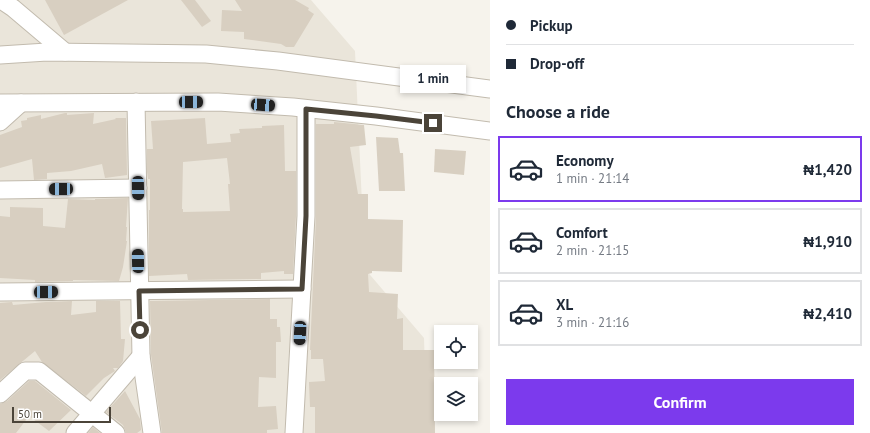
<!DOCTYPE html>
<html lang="en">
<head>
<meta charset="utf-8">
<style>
  :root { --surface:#fff; --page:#f2f2f3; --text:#1f2937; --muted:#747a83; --line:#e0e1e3; --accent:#7c3aed }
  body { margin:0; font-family:"PT Sans",sans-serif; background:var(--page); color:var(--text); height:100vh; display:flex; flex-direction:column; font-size:15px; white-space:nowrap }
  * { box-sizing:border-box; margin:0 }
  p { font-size:13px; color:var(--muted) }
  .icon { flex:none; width:22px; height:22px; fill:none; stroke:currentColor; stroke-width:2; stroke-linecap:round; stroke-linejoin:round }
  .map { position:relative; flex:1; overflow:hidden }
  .sheet { display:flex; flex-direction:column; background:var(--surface); width:380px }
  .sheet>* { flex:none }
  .top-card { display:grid; align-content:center; height:88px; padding:0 16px; background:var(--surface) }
  .buttons { position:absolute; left:434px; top:325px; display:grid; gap:8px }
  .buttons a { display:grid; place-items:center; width:44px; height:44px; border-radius:0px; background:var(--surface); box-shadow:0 2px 6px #0003; font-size:20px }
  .scale { position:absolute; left:12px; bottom:10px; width:99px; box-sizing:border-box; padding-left:4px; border:2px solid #4b4439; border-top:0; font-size:11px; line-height:14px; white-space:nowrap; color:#4b4439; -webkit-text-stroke:3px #fff; paint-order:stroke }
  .end { position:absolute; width:18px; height:18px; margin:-9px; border:5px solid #4b4439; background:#fff; box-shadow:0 0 0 2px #fff }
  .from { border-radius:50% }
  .bubble { position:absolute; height:28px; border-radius:0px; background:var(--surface); box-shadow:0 2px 6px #0003; font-size:13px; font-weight:800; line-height:28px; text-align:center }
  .car { position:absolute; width:12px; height:24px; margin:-12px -6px; border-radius:5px; box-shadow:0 0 3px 1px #0007; background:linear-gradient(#222 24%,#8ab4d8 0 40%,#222 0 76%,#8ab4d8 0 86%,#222 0) }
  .top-card b { display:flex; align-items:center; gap:14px; height:38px; font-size:15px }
  .top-card b+b { border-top:1px solid var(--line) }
  .top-card i { width:10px; height:10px; background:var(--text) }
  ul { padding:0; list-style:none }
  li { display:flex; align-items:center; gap:12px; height:66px; margin:0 8px 6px; padding:0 8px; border:2px solid var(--line); border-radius:0px }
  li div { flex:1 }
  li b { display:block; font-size:15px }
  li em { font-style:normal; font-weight:800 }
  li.active { border-color:var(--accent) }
  li>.icon { width:36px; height:36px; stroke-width:1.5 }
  h2 { padding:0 16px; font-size:18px; line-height:48px }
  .primary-button { display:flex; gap:8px; margin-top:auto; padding:8px 16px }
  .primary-button a { flex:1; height:46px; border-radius:0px; background:var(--accent); color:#fff; font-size:16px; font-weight:800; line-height:46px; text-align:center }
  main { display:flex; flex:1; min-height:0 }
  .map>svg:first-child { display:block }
  .residential { fill:#eae5da }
  .building { fill:#d8cfc1; fill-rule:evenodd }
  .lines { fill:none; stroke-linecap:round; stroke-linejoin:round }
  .minor-casing { stroke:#c2bbae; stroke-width:19 }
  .minor { stroke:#fff; stroke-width:17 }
  .route { stroke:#4b4439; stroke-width:5 }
</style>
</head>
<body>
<main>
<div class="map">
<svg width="490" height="433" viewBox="0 0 490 433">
  <rect width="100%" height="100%" fill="#f6f3ec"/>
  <path class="residential" d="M0,0H311L355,51L365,269L424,338L427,433H0Z"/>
  <g class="building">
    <path d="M45,0H128L64,35Z"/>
    <path d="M181,0H195L211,21L202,27Z"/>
    <path d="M235,0H295L309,8L308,10L314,14L294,47H286L281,44L244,39V32L221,31L222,10L242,11Z"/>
    <path d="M65,113H67V115L94,113L93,124L116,119L115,118H126L127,175L105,178L102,164L71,171L47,173V179L34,180L32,159L0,168V135L22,127L21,121L27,120V118L41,115V119Z"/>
    <path d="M205,118L207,144L231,142L230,134L240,133L239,129L262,128V126L284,125L285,171H296V216L293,274H284V271L261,273V279L188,280L187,274L149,276V210H150V179H148L147,172V149H153L151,121ZM227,158L230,184H228L230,211L183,212V209H182L183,162Z"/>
    <path d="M334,122L364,125L366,145L350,147L358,194H368V219L403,220L402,272L372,271V273L368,274L369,292L398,294L397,319L403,318V350H434L435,433H315V407H310L309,382L325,381L323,359H311V350H310L316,217V124H334Z"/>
    <path d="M376,137L398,138L400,153H403L405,191H379Z"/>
    <path d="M435,149L466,151L464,175L434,172Z"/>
    <path d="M128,198L126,227H127L126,241H127L123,267L119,281L73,280V281L35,282V280L0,278V216L10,217V207L43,208V226L65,228L68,199L95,200V199Z"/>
    <path d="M270,299V319H277V327H280L281,342H276V378L259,377L258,407L276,406L278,429L267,430V433H162L151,355L150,301Z"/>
    <path d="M72,301L71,315L96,312V301H120L121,339H125L123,361L118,368H113L115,371L104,378L86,396L42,362L35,351L0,380V303L12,302L13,305L46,302Z"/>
    <path d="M29,381H35L71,410L49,431L29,416L16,433H0V404L7,401Z"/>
    <path d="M125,391L140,419L141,430L137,433H126L123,425L106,412Z"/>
    <path d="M93,427L100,433H88Z"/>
  </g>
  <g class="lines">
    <g class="minor-casing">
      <g id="minor">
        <path d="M1,0L13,8L65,52"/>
        <path d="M0,55L47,52L206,54L278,61L490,89"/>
        <path d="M136,102L141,356L152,433"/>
        <path d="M0,103L218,102L293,107L376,116L490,131"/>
        <path d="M0,122L21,103"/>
        <path d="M0,190L138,188"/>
        <path d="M0,292L302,289"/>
        <path d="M0,394L25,371H39L116,433"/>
        <path d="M75,433L141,356"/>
        <path d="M294,433L306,216V109"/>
      </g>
    </g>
    <use href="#minor" class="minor"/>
  </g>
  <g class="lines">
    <path class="route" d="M140,330L139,291L302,289L306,216V109L376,116L433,123"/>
  </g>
</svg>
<div class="buttons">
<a><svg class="icon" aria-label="locate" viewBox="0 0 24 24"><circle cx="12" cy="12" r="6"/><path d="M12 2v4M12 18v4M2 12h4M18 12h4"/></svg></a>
<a><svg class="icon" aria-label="layers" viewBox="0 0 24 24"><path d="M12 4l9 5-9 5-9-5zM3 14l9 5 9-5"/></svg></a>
</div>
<div class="scale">50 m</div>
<i class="end from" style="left:140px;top:330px"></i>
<i class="end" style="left:433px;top:123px"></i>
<div class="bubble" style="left:400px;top:65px;width:66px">1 min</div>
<i class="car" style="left:191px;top:102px;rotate:90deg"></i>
<i class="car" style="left:263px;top:105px;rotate:94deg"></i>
<i class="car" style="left:138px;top:188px;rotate:179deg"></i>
<i class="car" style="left:61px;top:189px;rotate:269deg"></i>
<i class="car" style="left:138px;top:261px;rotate:359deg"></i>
<i class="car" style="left:46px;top:292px;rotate:89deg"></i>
<i class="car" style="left:300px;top:333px;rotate:183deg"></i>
</div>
<section class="sheet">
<div class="top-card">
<b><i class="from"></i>Pickup</b>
<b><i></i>Drop-off</b>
</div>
<h2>Choose a ride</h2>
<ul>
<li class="active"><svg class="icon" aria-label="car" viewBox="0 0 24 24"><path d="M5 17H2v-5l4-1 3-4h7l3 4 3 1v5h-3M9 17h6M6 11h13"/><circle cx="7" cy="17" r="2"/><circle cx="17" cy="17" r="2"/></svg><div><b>Economy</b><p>1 min · 21:14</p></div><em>₦1,420</em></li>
<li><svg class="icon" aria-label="car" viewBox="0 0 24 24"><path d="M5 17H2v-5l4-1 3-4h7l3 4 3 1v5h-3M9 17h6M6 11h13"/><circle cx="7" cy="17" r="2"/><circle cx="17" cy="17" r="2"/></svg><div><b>Comfort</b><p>2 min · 21:15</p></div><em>₦1,910</em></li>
<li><svg class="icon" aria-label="car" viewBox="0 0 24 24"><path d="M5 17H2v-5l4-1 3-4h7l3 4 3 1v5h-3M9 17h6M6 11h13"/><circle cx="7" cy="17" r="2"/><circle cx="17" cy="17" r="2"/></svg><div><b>XL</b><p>3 min · 21:16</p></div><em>₦2,410</em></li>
</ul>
<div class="primary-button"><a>Confirm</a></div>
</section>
</main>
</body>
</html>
